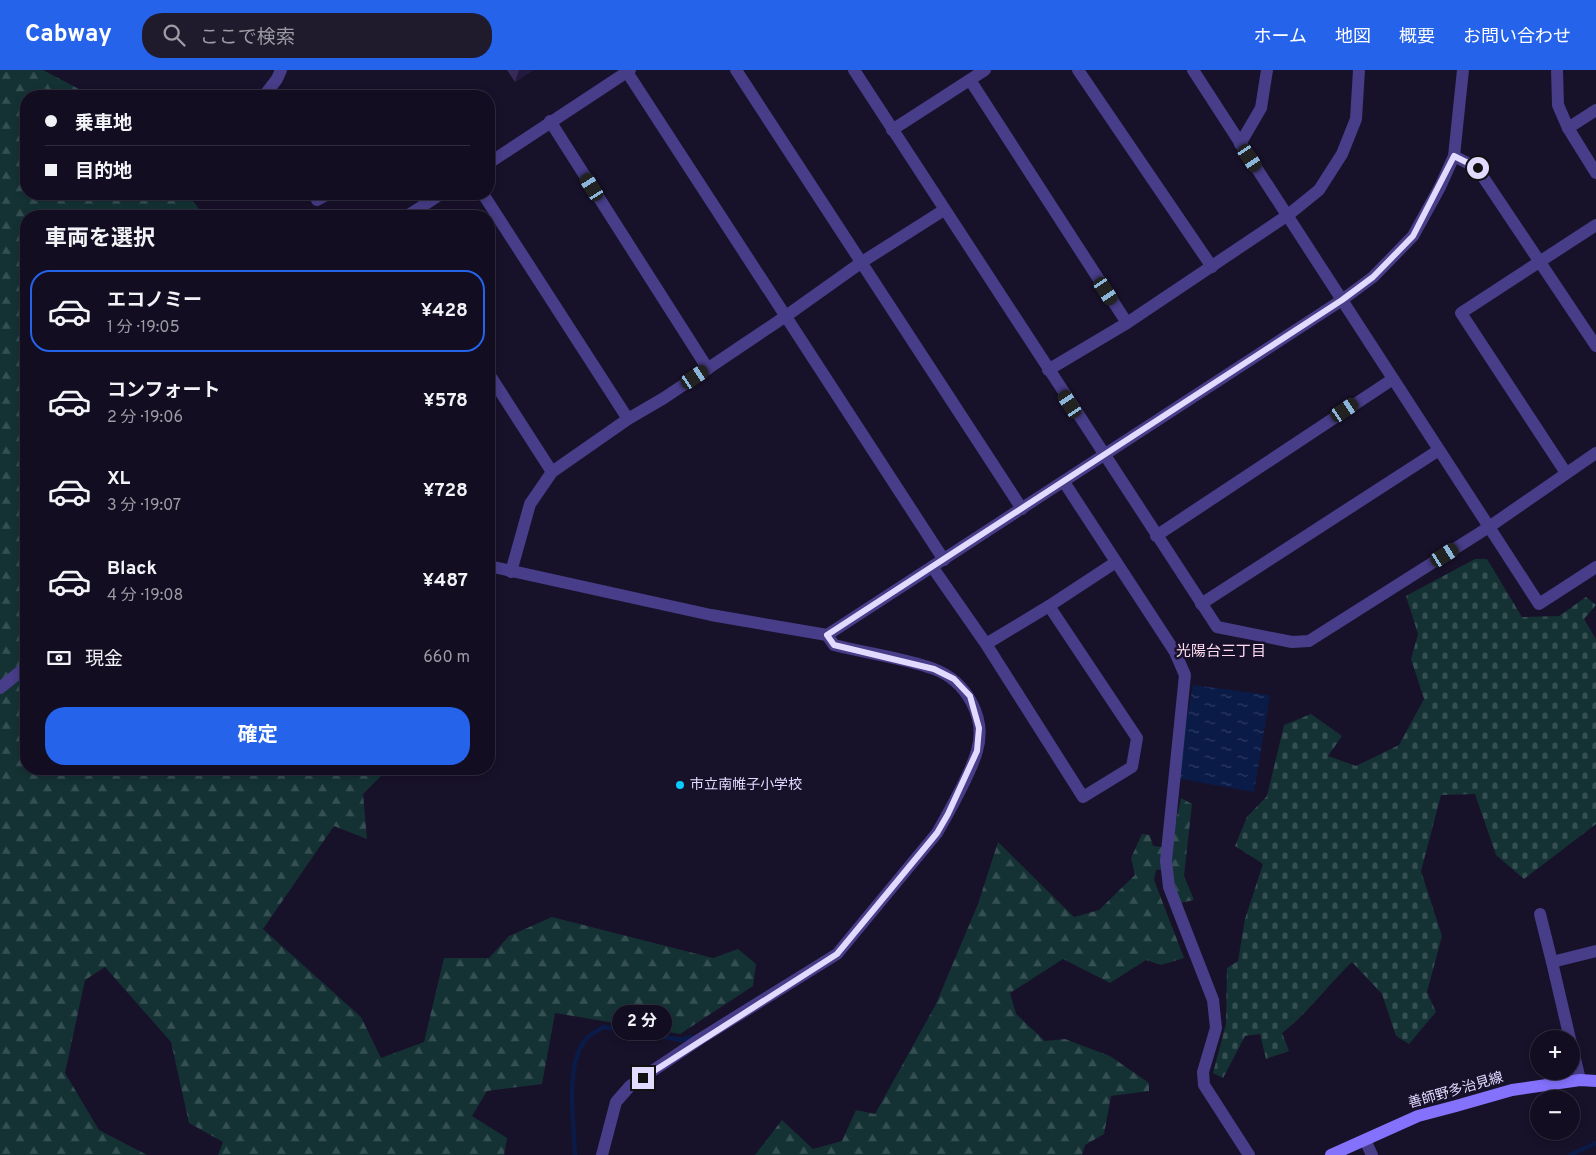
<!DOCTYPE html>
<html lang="ja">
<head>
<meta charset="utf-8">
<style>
  :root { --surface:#120d20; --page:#1f1b2d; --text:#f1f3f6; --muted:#9c9ca5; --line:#312d3e; --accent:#2563eb }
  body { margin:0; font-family:Overpass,"Noto Sans JP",sans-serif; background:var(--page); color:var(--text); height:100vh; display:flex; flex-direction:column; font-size:19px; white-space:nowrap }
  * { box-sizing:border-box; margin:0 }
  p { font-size:16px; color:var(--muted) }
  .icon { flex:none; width:28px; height:28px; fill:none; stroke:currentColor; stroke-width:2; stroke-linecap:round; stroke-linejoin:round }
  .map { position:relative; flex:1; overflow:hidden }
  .details { position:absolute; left:20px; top:140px; width:475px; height:565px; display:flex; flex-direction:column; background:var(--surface); border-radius:20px; box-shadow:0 2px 8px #0003,0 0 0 1px var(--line) }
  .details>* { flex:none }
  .top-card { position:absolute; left:20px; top:20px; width:475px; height:110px; border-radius:20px; box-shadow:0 2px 8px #0003,0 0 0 1px var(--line); display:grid; align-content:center; height:110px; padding:0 25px; background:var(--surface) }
  .fabs { position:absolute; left:1530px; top:960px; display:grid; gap:10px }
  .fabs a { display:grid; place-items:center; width:50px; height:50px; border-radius:50%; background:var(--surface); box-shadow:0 2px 8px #0003,0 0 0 1px var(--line); font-size:25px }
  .end { position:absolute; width:22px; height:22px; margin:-11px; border:6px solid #e2daff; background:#111; box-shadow:0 0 0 2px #111 }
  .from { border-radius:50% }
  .bubble { position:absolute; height:35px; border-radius:18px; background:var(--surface); box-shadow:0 2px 8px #0003,0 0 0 1px var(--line); font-size:16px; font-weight:700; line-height:35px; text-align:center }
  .car { position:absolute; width:15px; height:30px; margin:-15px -8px; border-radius:6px; box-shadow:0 0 4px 1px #0007; background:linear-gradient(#222 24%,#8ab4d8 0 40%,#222 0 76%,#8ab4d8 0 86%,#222 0) }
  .top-card b { display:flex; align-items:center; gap:18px; height:48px; font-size:19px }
  .top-card b+b { border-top:1px solid var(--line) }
  .top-card i { width:12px; height:12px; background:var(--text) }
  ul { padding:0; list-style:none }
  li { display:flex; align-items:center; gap:15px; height:82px; margin:0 10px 8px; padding:0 15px; border:2px solid transparent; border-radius:20px }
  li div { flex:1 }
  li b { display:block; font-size:19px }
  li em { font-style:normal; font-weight:700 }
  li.on { border-color:var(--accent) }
  li>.icon { width:45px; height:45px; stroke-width:1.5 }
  h2 { padding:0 25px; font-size:22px; line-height:60px }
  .pay { display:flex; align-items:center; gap:12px; height:55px; padding:0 25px; font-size:19px }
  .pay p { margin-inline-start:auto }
  .primary-button { display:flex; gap:10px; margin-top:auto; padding:10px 25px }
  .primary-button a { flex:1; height:58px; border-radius:20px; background:var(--accent); color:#fff; font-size:20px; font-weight:700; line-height:58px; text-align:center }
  header { display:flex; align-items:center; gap:30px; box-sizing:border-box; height:70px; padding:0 25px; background:var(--accent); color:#fff }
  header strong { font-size:24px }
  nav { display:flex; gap:28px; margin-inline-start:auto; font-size:18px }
  .search { width:350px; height:45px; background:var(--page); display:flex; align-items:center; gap:12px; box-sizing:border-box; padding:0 18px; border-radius:20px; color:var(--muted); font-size:19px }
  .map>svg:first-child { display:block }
  .forest { fill:url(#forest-firs) }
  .cemetery { fill:url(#cemetery-stones) }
  .water { fill:url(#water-ripples) }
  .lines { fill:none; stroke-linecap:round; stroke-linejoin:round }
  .stream { stroke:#0b1b48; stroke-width:4.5 }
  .minor { stroke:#473d88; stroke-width:12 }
  .tertiary { stroke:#473d88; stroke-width:12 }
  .secondary { stroke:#8472fd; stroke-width:12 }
  .wall { fill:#382a58 }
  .shaded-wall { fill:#23183e }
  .route { stroke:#e2daff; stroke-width:6 }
  .poi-dot { fill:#09cbfc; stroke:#18112a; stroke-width:2 }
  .labels { text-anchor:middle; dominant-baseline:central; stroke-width:5; stroke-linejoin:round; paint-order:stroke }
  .poi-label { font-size:14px; fill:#e2daff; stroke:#18112a; text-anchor:start }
  .street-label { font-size:14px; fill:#e2daff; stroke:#18112a }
  .neighbourhood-label { font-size:15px; fill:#ffdcef; stroke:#18112a }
</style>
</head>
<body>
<header>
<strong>Cabway</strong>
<div class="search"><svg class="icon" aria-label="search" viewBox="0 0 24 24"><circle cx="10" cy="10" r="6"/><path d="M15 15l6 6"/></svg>ここで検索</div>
<nav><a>ホーム</a><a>地図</a><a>概要</a><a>お問い合わせ</a></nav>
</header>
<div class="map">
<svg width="1596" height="1085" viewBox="0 0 1596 1085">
  <defs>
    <pattern id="forest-firs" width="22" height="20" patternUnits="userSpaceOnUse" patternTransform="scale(1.25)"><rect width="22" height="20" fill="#143234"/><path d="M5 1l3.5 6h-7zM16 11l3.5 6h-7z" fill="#364f52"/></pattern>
    <pattern id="cemetery-stones" width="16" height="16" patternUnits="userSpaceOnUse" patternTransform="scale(1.25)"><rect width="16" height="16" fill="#143234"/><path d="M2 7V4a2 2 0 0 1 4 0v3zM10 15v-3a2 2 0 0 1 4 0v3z" fill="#364f52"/></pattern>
    <pattern id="water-ripples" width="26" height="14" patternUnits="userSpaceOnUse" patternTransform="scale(1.25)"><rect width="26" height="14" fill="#0b1b48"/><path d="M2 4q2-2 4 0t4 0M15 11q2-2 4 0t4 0" fill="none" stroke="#2e3c63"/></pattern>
  </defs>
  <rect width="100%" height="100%" fill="#18112a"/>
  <g class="forest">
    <path d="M0,0H43L92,26H26V124H188L204,146H26V699H388L363,724L367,769L334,756L263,859L361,947L381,988L424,972L444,888H489L509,866L552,847L713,888L738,879L756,894L753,916L680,964L555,943L542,1014L487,1021L472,1046L507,1068L504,1085H218L223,1072L189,1053L171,972L105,897L85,910L65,1003L99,1060L147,1085H0Z"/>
    <path d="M1181,728L1192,734L1184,806L1194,830L1180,833L1170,799L1156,800L1154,810L1184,888L1161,895L1146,890L1110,913L1063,889L1010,923L1016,944L1045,971L1065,969L1110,986L1149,1013V1021L1111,1026L1104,1064L1085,1075L1082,1085H755L782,1050L813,1079L842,1071L856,1040L875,1044L935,936L978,834L998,772L1074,847L1099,840L1135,805L1131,788L1142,764L1150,765L1153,776L1170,778Z"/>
  </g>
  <path class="cemetery" d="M1475,489H1487L1522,547L1559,546L1586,527L1596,535L1584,549L1596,569V754L1524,809L1496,785L1475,724L1441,725L1421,801L1442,866L1427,922L1436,942L1409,974L1396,966L1382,924L1352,892C1328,915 1308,943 1282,963L1289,981L1266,989L1260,964L1245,966L1223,1008L1213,1003L1226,954L1227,898L1238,891L1245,849L1263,794L1235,776L1247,747L1267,726L1284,655L1311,644L1342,666L1328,686L1356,696L1399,675L1424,629L1411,589L1418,564L1406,526Z"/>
  <path class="water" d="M1193,615L1270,625L1254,722L1176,708Z"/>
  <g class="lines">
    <g class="stream">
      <path d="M575,1085C574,1054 564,992 587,968C591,964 598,961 603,957L682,970L691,967L694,972"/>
      <path d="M1570,1085L1596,1073"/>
    </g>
    <g class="minor">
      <path d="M736,0L1022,439"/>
      <path d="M1078,0L1212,197"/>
      <path d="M1193,0L1539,534L1596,497"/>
      <path d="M1557,0L1558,35L1568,58L1596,103"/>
      <path d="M627,2L944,490"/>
      <path d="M970,10L1127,253"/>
      <path d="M264,26L277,9L281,0"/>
      <path d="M550,51L708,299"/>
      <path d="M1568,58L1596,40"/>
      <path d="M892,60L985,0"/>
      <path d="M1240,74L1261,38L1267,0"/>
      <path d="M1454,86L1477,98L1596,276"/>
      <path d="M489,93L630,0"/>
      <path d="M315,124L317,130L328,124"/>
      <path d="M483,124L628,349"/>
      <path d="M407,146L441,124"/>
      <path d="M1048,300L1127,253L1288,145L1319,120L1342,84L1356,49L1359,0"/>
      <path d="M489,304L552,402"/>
      <path d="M1566,403L1461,243L1596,155"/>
      <path d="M1064,412L1175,582L1185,605L1166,791L1169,817L1213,930L1216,958L1203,1002L1204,1015L1249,1085"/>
      <path d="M1156,466L1393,309"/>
      <path d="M933,498L986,574L1083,727L1132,697L1137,668L1049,536"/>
      <path d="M511,502L530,434L552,402L628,349L664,328L786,246L862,192L944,140"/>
      <path d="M1201,534L1439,380"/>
      <path d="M986,574L1049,536L1116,492"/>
      <path d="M1540,844L1552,892"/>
      <path d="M1570,969L1552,892L1596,881"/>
      <path d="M1571,972L1580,1010"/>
      <path d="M1365,1070L1372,1085"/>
      <path d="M602,1085L616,1032L630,1016L700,969L837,884L937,763C949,742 970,705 977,681C987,647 966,611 934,599C904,588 865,583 834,575L827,565"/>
    </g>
    <g class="tertiary">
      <path d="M854,0L1217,557L1292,572L1309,571L1489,457L1596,383"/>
      <path d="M489,496L711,545L827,565L1342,230L1373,207L1413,166L1440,117L1454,86L1463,0"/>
      <path d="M0,618L26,597"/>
    </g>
    <path class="secondary" d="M1331,1085L1418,1046L1456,1036L1512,1020L1580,1010L1596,1011"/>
  </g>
  <path class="wall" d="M507,0H533L515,12Z"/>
  <path class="shaded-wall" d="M519,0H533L515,12Z"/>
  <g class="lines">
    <path class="route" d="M643,1008L837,884L937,763L948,744L977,681L979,658L970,626L954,609L934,599L834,575L827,565L1342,230L1373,207L1413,166L1454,86L1478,98"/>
  </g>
  <circle class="poi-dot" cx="680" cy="715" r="5"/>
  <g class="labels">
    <g class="poi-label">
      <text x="690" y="715">市立南帷子小学校</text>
    </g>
    <g class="street-label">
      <text transform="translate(1456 1021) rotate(-16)">善師野多治見線</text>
    </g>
    <g class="neighbourhood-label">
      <text x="1221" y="582">光陽台三丁目</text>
    </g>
  </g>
</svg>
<div class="fabs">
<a>+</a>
<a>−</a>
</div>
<i class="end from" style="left:1478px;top:98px"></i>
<i class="end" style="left:643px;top:1008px"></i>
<div class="bubble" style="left:612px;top:935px;width:60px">2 分</div>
<i class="car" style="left:1250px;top:88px;rotate:146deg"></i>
<i class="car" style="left:592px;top:117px;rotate:328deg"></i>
<i class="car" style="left:1106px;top:221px;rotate:147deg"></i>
<i class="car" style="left:695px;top:307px;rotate:56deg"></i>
<i class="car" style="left:1070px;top:334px;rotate:327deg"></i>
<i class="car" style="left:1345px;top:340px;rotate:56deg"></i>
<i class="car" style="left:1445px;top:485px;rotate:57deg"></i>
<div class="top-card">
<b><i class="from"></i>乗車地</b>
<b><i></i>目的地</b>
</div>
<section class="details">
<h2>車両を選択</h2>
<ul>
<li class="on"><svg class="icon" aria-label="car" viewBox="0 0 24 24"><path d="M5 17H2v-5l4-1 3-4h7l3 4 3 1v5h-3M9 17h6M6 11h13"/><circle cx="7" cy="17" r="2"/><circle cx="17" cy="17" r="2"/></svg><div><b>エコノミー</b><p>1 分 · 19:05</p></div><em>¥428</em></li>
<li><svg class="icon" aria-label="car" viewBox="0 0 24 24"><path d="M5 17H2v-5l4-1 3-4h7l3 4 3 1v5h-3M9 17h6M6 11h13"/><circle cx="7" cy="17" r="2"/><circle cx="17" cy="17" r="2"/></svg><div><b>コンフォート</b><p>2 分 · 19:06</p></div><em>¥578</em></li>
<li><svg class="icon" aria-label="car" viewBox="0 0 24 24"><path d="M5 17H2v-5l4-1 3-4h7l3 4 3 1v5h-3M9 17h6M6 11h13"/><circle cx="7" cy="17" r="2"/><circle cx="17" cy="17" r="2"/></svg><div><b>XL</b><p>3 分 · 19:07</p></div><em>¥728</em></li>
<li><svg class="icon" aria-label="car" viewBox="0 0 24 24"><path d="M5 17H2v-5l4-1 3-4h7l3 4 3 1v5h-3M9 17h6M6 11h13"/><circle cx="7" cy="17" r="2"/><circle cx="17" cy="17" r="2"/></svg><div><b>Black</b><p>4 分 · 19:08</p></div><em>¥487</em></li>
</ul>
<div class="pay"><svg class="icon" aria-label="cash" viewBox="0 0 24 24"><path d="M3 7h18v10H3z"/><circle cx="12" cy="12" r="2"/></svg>現金<p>660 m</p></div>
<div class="primary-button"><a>確定</a></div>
</section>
</div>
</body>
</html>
